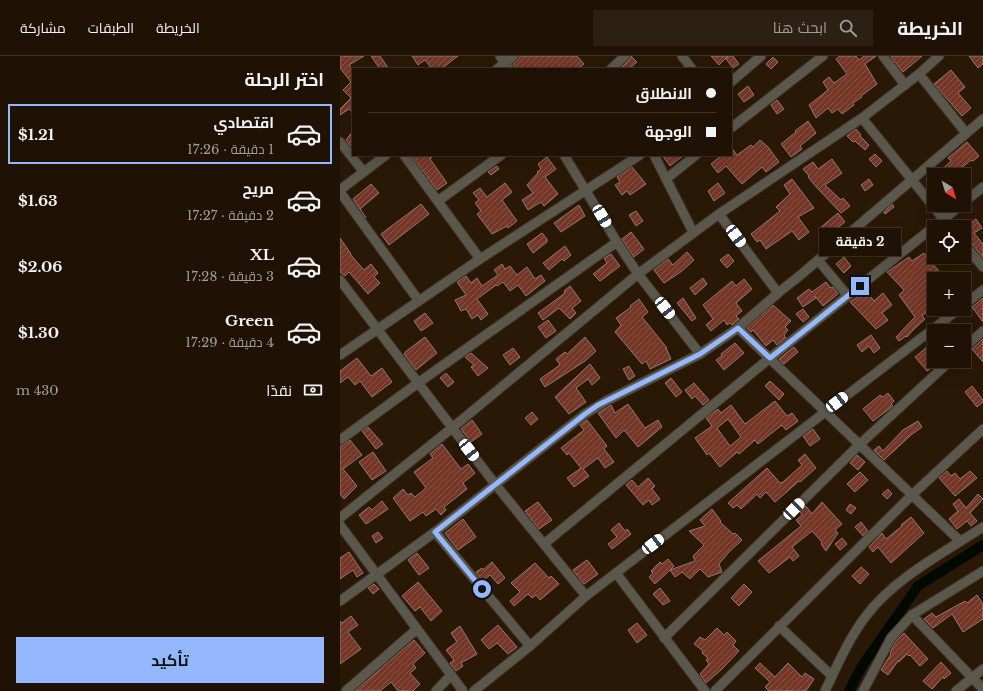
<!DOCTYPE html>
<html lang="ar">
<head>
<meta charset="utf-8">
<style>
  :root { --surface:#1f1204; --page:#2c2013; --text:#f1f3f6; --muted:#a19e9a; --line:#3c3226; --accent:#94b7fd }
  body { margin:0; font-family:"Libre Baskerville",Cairo,serif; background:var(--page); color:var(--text); direction:rtl; height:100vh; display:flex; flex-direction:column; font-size:15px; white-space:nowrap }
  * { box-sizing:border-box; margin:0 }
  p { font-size:13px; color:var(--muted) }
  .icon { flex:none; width:22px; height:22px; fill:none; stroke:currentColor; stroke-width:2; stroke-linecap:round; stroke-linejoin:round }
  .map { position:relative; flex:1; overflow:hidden; direction:ltr }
  .panel { display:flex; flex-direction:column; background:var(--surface); width:340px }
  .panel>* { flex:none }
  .hud { position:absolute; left:12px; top:12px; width:380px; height:88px; border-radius:0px; box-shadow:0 4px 16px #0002,0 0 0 1px var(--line); direction:rtl; display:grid; align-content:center; height:88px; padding:0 16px; background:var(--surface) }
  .needle { width:26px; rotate:142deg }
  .tools { position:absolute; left:587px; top:112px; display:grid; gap:8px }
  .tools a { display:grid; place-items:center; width:44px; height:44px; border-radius:0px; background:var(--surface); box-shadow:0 4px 16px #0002,0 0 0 1px var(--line); font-size:20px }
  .end { position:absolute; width:18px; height:18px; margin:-9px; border:5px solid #94b7fd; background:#111; box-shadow:0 0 0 2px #111 }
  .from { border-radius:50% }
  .bubble { position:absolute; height:28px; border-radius:0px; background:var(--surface); box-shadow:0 4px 16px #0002,0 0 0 1px var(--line); font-size:13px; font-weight:700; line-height:28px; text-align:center; direction:rtl }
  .car { position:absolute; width:12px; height:24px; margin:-12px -6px; border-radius:5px; box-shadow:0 0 3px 1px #0007; background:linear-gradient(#fff 24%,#345 0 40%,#fff 0 76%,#345 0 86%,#fff 0) }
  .hud b { display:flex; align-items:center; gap:14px; height:38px; font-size:15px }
  .hud b+b { border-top:1px solid var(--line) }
  .hud i { width:10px; height:10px; background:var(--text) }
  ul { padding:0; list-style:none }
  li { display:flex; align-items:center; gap:12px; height:60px; margin:0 8px 6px; padding:0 8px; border:2px solid transparent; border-radius:0px }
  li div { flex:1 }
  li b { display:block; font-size:15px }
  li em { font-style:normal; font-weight:700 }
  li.on { border-color:var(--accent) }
  li>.icon { width:36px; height:36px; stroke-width:1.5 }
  h2 { padding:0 16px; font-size:18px; line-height:48px }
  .pay { display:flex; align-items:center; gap:10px; height:44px; padding:0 16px; font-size:15px }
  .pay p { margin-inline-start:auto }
  .button { display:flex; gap:8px; margin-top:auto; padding:8px 16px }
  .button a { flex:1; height:46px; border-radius:0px; background:var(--accent); color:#111; font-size:16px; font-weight:700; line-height:46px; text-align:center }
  header { display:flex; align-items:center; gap:24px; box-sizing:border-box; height:56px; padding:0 20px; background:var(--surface); border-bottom:1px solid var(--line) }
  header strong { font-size:19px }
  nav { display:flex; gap:22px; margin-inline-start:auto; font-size:14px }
  .search { width:280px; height:36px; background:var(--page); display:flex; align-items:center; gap:10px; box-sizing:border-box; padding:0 14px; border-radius:0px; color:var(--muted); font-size:15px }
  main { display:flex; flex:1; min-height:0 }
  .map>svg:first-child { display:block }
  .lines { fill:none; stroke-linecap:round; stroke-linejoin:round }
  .canal { stroke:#010900; stroke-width:10 }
  .building { fill:url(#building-hatch); stroke:#95766e; fill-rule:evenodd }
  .minor-casing { stroke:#423220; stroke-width:11 }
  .minor { stroke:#5a584d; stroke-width:9 }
  .route { stroke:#94b7fd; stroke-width:5 }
</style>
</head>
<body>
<header>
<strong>الخريطة</strong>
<div class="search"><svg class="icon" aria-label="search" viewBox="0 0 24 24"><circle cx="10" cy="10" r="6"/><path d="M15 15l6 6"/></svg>ابحث هنا</div>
<nav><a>الخريطة</a><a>الطبقات</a><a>مشاركة</a></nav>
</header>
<main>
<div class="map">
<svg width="643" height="635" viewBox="0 0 643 635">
  <defs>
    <pattern id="building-hatch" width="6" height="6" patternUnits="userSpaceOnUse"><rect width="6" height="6" fill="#743627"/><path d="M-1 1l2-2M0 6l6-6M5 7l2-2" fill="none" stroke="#895446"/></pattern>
  </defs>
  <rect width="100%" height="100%" fill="#291805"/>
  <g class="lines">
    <path class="canal" d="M509,635L522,610L578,530L643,489"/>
  </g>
  <g class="building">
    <path d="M0,0H24L9,9L13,13V57L9,53L0,59V53L11,42L3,34L11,26L0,12Z"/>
    <path d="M31,0H40L49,13H40Z"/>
    <path d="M72,0H118L101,13H92L85,4L78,9Z"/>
    <path d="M180,0H237L244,8L237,13H175L173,8L178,4Z"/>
    <path d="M291,0L297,6L289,13H280L289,4Z"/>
    <path d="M371,0H388L379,9Z"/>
    <path d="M390,0H393L399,8L393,12L386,3Z"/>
    <path d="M500,0H516L519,4L524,0H536L525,8L537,28L521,40L522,41L513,47L514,49L502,58L498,53L492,57L488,52L476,62L469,49L488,34L483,26L489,21L494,27L507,18L496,3Z"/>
    <path d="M552,0H582L563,16L551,1Z"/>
    <path d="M629,0H643V8L638,12Z"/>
    <path d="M433,1L438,6L431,13L426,8Z"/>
    <path d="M611,14L625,31L618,37L631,52L622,60L594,28Z"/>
    <path d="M408,30L414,39L404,46L398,38Z"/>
    <path d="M437,44L444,53L437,58L431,49Z"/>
    <path d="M468,65L476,77L460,90L462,93L451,101L441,88L456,76L455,75Z"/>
    <path d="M516,73L521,79L520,80L529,89L525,94L515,85L513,86L507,80Z"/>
    <path d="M13,75V93L6,84Z"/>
    <path d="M420,84L428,91L439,106L426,116L422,111L402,128L386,110L378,117L371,108L382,99H391V91L397,99L411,89L413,91Z"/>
    <path d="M627,86L639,100L633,105L631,104L613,119H596L611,105L608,102Z"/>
    <path d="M535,98L542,105L536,111L529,103Z"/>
    <path d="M71,99H94L90,103L107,127L97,134Z"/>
    <path d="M322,99H344L330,110Z"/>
    <path d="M207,101L216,113L205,121L218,138L204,150L201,146L188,154L182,144L193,137L187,129L198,117L197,116L201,113L198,108Z"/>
    <path d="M492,103L502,117L485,129L501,144L503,142L510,150L501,157L478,133L468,121L469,120L463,113L473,106L478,113Z"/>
    <path d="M157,110L159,113L151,119L148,116Z"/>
    <path d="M292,111L306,128L290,139L287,135L282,139L275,129L280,126L277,121Z"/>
    <path d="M452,123L474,152L458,161L469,176L459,184L452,175L426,193L420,184L417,186L411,178L440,155L436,151L450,138L444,129Z"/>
    <path d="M529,123L533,129L525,135L521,129Z"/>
    <path d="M165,127L172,136L162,144L177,165L168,172L167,170L152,178L137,158L141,155L135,147L139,144L133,137L140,132L147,141Z"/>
    <path d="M378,127L385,137L374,145L368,135Z"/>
    <path d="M31,128L39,137L20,153L26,162L13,143Z"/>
    <path d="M81,148L89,158L49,189L41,178Z"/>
    <path d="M552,148L554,151L545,158L544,156Z"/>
    <path d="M239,149L245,160L221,176L214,167Z"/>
    <path d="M296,155L303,165L296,170L289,159Z"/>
    <path d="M498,157L505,166L487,180L480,172Z"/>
    <path d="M636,163L642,172L634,177L643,188V202L629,184L624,182V172Z"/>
    <path d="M291,176L304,193L294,201L282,183Z"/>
    <path d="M202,177L207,183V186L193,197L187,188Z"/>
    <path d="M520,178L529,192L523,196L514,183Z"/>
    <path d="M0,182L11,198H10L24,214L31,208L38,217L34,221L40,227L28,238L9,216L5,220L0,216Z"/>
    <path d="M225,190L231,199L224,205L222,203L209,214L203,207Z"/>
    <path d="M347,196L354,204L342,215L324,227L314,214L328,203L333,209Z"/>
    <path d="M584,197L588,203L599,215L594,219V250L582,260L585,263L573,274L567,281L566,280L559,285L556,281L575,261L559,239L564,234L547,216L569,201L572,205Z"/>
    <path d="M271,198L280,210L260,225L253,218L267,207L264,202Z"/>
    <path d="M388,198L394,205L387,212L380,204Z"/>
    <path d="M504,201L511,210L504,217L496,208Z"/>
    <path d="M162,208L165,213L170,210L177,219L187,211L195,223L201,219L205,225L186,240L178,229L170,235L163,226L157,230L156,229L137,243L148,258L141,264L138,259L132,263L126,253L121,255L115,244L126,239L117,226L126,220L131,227L137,222L142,230L158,219L154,214Z"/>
    <path d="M363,222L367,228L355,239L350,232Z"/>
    <path d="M404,223L412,233L396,247L402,255L396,260L399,263L392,269L390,267L387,269L384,264L371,275L366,269L373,263L363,249L392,225L396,230Z"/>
    <path d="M486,226L491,232L493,231L498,238L483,250L475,240L476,242L463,251L457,242L469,233L472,236Z"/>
    <path d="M230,230L241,245L232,252L236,257L230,263L219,252L203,264L198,257L225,237L224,235Z"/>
    <path d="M526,235L534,245L543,237L552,249L542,257L548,264L536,273L510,246Z"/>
    <path d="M343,242L356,262L352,265L337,247Z"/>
    <path d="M643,242V266L632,251Z"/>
    <path d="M299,243L308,256L302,261L327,292H326L331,303L310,313L306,305L302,308L275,276L281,269L276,262L291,251L290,250Z"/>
    <path d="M433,249L451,265L445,271L448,274L444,279L446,282L437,289L433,284L426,290L413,274L411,276L407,272Z"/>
    <path d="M463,253L469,261L463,266L456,258Z"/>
    <path d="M85,257L93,267L81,275L74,265Z"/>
    <path d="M208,264L216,275L206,282L198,271Z"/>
    <path d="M531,279L540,292L534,297L529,290L522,296L517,289Z"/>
    <path d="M85,281L97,297L76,314L64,298L65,297V296Z"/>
    <path d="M245,281L256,295L245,305L205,331L200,323L220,309L216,303L225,296L227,298Z"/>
    <path d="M643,283V306L632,293Z"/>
    <path d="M594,285V305L597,308L587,315L575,301Z"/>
    <path d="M395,287L404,297L384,314L376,304L382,300L381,298Z"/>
    <path d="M454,291L458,296L444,308L439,303Z"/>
    <path d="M173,292L180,301L170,309L163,299Z"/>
    <path d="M131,297L148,312L138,320L131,311L134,309L125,301Z"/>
    <path d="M17,302L31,320L42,312L52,326L32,341L20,325L15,329L8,321L0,327V315Z"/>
    <path d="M250,308L260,322L252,329L248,323L236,332L246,346L229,358L215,341Z"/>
    <path d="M289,310L295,320L289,324L283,313Z"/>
    <path d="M106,317L114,326L108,331L100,322Z"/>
    <path d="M331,322L342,336L336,341L325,327Z"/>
    <path d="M430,325L444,338L439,344L425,330Z"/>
    <path d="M354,327L369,344L363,349L355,340L352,343L345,334Z"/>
    <path d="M632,330L643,344V346L637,351L625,336Z"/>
    <path d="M548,337L554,345L551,348L553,350L533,365L523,353L540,339L543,341Z"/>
    <path d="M435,345L447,360L452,357L458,365L446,374L442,369L418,388L415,384L399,398L397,396L380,411L369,397L367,399L355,382L372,370L366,362L378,353L381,357L391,349L405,368ZM388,363L401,381L390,390L377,372Z"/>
    <path d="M288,348L305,372L318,364L322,371L298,391L284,374L276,382L258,357L271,349L275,357Z"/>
    <path d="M192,356L198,363L191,369L185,362Z"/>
    <path d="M132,364L142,378L131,386L121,373Z"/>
    <path d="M247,364L267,390L264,393L274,406L265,412L258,402L243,413L249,420L234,431L227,422L241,412L229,397L227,399L221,392L244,374L240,369Z"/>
    <path d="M578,365L582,371L571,379L544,404L534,394L539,390L543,395L563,374Z"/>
    <path d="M28,371L43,388L36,393L22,375Z"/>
    <path d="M473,373L480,383L470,390L463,380Z"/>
    <path d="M10,384L22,399L3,413L17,430L4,443L0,438V391Z"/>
    <path d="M102,388L121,413L128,408L135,417L123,427L127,433L104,451L106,454L101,459L96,453L86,460L83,456L70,465L53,442L63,433L68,439L71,437L75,441L86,432L74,416L93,402L90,398Z"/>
    <path d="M33,396L46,415L32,424L19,406Z"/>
    <path d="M465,398L476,412L460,426L459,425L435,446L426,436L420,442L417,438L401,453L397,449L393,452L388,447L427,412L440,427L443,426L462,409L458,404Z"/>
    <path d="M517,399L525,406L518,414L510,407Z"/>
    <path d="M607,415L611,420L615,417L620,423L630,415L637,422L615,440L599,422Z"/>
    <path d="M520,416L528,424L515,436L507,428Z"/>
    <path d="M308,422L315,430L312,433L320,443L312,449L309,444L303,449L286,429L292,424L298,431Z"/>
    <path d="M548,433L552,438L547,443L542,438Z"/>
    <path d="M638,438L643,443L630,457L637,465L631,470L627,465L617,473L609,463L618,455L613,448L619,443L626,452Z"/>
    <path d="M42,445L48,453L26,468L19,459L29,451L32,454Z"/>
    <path d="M198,446L212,464L199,473L185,455Z"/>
    <path d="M482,446L502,468L495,474L498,477L486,495L481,488L482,486L472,475L452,491L459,500L453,505L450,501L429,517L418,505L461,470L456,464L462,459L460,456L466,450L472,458Z"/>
    <path d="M510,448L516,452L511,458L506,454Z"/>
    <path d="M372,453L381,465L380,466L393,478L395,477L402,484L389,496L379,508L382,516L368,521L360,513L350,523L342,516L335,521L330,514L315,528L309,521L313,517L311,515L320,506L322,508L328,503L334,510L330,514L355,505L353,500L364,489L349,475L365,470L360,464Z"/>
    <path d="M571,461L584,477L551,507L538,491L533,496L529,491L542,477L546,483L562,470L561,469Z"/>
    <path d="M123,463L136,481L118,494L105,477Z"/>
    <path d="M521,466L528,475L523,480L515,471Z"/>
    <path d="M279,467L285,475L287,473L291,478L272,493L268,488L277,481L271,474Z"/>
    <path d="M38,476L43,482L36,487L32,480Z"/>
    <path d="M502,482L507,488L500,494L495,488Z"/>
    <path d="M9,496L23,517L17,521L13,514L0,523V502Z"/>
    <path d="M77,497L89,512L79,519L68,504Z"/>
    <path d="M247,504L258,518L244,528L233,514Z"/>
    <path d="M152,506L165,522L158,528L150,519L143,525L136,516L142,512L143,514Z"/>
    <path d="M195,507L209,522L211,520L219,528L200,544L196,539L192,542L188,538L174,550L170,545L180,536L171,527Z"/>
    <path d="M521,511L529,518L520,528L512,520Z"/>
    <path d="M78,526L102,555L91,565L80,551L75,555L62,540Z"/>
    <path d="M34,528L39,533L33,538L28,532Z"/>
    <path d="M404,528L412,536L399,550L391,542Z"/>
    <path d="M320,532L330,545L323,549L313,538Z"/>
    <path d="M637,539L643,548V563L623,576L612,558L593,572L584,563L592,557L596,561L625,545L627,547Z"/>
    <path d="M11,560L18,569L8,576L21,593L0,608V565L2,567Z"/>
    <path d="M297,567L307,579L297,587L288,574Z"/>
    <path d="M158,569L177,591L168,598L157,587L149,593L141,584Z"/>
    <path d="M120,570L137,598L121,607L123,610L116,615L110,607L114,604L106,594L117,586L111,577Z"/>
    <path d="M377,572L384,579L387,576L396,585L393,589L399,595L382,613L366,627L360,618L369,608L366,604L368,602L362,597L363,595L354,588L360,581L365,584Z"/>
    <path d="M564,577L588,603L580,610L570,599L569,600L567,598L559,606L558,605L548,619L541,614L551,598L550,597L556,585Z"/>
    <path d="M74,584L85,597L73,608L76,612L70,617L80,628L73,635H58L51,626L40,635H15Z"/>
    <path d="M601,606L611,617L604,623L603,621L592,633L583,625Z"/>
    <path d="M420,607L435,621L448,607L462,621L465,617L474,623L466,635H429L425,631L430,626L415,612Z"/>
  </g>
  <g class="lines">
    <g class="minor-casing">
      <g id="minor">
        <path d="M160,0L169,13"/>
        <path d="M342,0L352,13"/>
        <path d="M543,0L565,29"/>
        <path d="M157,13L174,0"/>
        <path d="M271,13L285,0"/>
        <path d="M579,18L626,77"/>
        <path d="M391,26L421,0"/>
        <path d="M522,62L610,171"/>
        <path d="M391,72L483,0"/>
        <path d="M0,86L23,115"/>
        <path d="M64,99L140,203"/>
        <path d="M224,99L277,186L298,218L360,298"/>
        <path d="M314,99L353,176"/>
        <path d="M326,123L356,99"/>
        <path d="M0,134L46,99"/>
        <path d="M0,136L79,245"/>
        <path d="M98,145L161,99"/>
        <path d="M624,146L643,131"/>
        <path d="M379,158L438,237"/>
        <path d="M624,188L643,211"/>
        <path d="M478,204L507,239"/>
        <path d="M0,224L155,428L246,540"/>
        <path d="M624,249L643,234"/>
        <path d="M398,272L620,485"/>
        <path d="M624,292L643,275"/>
        <path d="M0,299L140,203L300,99"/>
        <path d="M0,384L78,327L277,186"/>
        <path d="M0,462L112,372L298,218L379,158L522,62L579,18L599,0"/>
        <path d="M0,469L123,635"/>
        <path d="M95,476L190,590"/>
        <path d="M204,488L430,302L621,149"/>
        <path d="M276,517L365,635"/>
        <path d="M0,545L95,476L245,358L266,345L360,298L398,272L438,237L463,217L643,63"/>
        <path d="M572,559L643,633"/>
        <path d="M439,570L492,620"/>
        <path d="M324,582L519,389L610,305"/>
        <path d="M6,635L77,573"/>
        <path d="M96,635L111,619"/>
        <path d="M134,635L190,590L246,540L619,253"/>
        <path d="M375,635L572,439L643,373"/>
        <path d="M485,635C497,610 509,582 526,560C553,523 605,496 643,471"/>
        <path d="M523,635L551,582L572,559L643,515"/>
        <path d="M616,635L643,613"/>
      </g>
    </g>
    <use href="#minor" class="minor"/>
  </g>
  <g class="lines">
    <path class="route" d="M142,533L95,476L245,358L258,349L360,298L398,272L430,302L520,230"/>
  </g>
</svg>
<div class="tools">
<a><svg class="needle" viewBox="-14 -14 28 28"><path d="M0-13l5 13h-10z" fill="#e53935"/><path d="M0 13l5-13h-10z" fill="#a19e9a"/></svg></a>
<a><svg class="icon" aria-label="locate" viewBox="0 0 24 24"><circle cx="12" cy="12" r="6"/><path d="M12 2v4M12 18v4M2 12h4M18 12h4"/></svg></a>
<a>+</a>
<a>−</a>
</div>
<i class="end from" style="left:142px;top:533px"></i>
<i class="end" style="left:520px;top:230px"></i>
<div class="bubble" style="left:479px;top:172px;width:82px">2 دقيقة</div>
<i class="car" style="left:262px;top:160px;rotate:149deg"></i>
<i class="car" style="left:396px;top:180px;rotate:143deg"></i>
<i class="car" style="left:325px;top:252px;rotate:142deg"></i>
<i class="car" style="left:497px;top:346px;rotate:52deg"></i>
<i class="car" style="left:129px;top:394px;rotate:142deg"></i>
<i class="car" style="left:454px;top:453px;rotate:45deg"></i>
<i class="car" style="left:313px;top:488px;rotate:52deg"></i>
<div class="hud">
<b><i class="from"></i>الانطلاق</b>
<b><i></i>الوجهة</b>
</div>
</div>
<section class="panel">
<h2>اختر الرحلة</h2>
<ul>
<li class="on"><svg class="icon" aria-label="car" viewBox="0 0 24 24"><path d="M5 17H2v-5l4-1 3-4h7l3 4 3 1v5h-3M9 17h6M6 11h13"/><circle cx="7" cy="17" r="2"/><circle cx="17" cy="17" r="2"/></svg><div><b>اقتصادي</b><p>1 دقيقة · 17:26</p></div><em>$1.21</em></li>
<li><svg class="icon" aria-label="car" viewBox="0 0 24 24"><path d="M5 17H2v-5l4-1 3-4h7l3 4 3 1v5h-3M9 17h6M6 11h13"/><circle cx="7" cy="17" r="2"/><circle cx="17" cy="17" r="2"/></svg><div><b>مريح</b><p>2 دقيقة · 17:27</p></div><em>$1.63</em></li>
<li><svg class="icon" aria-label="car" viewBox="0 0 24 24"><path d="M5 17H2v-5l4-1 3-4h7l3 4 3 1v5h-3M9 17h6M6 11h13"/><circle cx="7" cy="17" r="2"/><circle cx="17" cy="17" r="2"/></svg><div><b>XL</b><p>3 دقيقة · 17:28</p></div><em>$2.06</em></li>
<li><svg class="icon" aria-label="car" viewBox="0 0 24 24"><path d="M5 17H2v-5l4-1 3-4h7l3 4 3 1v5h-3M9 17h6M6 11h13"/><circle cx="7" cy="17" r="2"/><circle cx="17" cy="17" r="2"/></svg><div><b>Green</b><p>4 دقيقة · 17:29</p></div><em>$1.30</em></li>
</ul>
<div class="pay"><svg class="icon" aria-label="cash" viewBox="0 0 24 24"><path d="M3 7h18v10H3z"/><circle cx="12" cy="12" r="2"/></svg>نقدًا<p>430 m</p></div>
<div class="button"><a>تأكيد</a></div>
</section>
</main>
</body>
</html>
